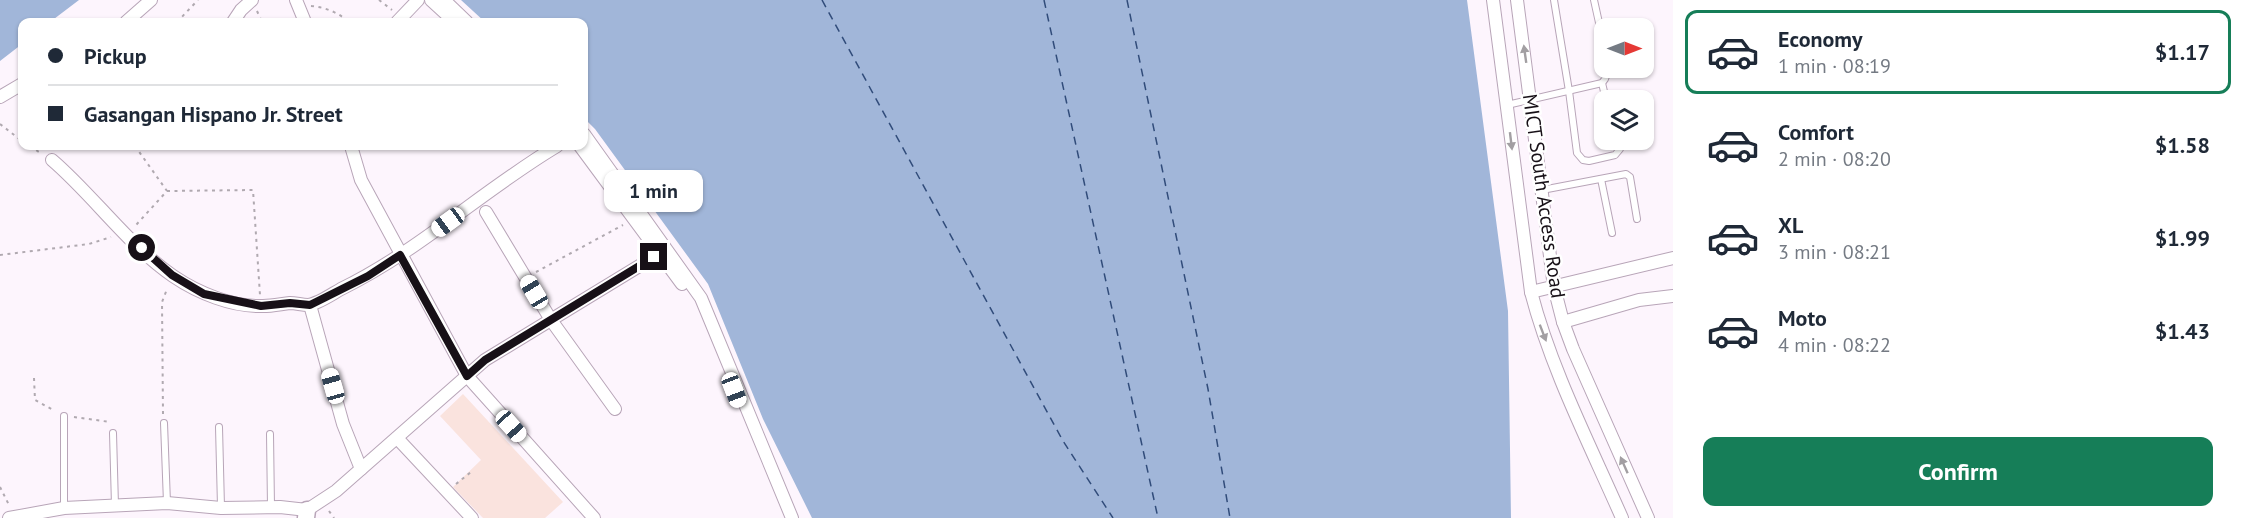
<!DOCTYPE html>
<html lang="en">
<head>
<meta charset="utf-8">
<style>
  :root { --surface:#fff; --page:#f6f6f7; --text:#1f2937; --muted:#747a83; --line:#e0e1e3; --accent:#167e58 }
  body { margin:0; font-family:"PT Sans",sans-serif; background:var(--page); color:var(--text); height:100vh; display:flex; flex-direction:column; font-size:22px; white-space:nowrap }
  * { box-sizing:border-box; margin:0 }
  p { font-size:20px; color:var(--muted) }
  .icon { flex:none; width:33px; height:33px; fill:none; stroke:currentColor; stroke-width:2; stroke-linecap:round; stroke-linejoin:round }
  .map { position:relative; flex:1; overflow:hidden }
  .side { display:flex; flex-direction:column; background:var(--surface); width:570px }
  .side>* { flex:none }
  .top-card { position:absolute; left:18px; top:18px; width:570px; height:132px; border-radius:12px; box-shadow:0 2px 4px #0004; display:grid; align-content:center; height:132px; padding:0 30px; background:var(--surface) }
  .needle { width:39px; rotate:90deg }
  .buttons { position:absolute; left:1594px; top:18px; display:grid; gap:12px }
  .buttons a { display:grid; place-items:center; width:60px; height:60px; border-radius:12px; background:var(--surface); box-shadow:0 2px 4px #0004; font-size:30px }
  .end { position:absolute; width:27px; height:27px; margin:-14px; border:8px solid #171017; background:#fff; box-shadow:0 0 0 3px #fff }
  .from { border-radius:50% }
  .bubble { position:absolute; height:42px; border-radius:12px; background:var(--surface); box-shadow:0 2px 4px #0004; font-size:20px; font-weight:600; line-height:42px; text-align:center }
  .car { position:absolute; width:18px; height:36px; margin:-18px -9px; border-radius:8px; box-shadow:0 0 4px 2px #0007; background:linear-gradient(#fff 24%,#345 0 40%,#fff 0 76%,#345 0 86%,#fff 0) }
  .top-card b { display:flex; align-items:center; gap:21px; height:57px; font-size:22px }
  .top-card b+b { border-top:2px solid var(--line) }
  .top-card i { width:15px; height:15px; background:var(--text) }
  ul { padding:10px 0 0; list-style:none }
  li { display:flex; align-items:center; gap:18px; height:84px; margin:0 12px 9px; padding:0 18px; border:3px solid transparent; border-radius:12px }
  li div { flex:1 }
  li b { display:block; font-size:22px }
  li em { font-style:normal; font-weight:600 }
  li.active { border-color:var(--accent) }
  li>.icon { width:54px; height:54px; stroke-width:1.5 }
  .primary-button { display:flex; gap:12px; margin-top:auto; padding:12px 30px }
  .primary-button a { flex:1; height:69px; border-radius:12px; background:var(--accent); color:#fff; font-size:24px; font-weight:600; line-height:69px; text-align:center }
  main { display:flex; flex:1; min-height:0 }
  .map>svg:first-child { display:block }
  .green { fill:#fae3de }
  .water { fill:#a1b6d9 }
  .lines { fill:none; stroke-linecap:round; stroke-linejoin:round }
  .ferry { stroke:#314c7a; stroke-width:1.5; stroke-dasharray:8 6; stroke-linecap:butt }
  .lane-casing { stroke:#b8a5b8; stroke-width:8 }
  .street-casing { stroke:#b8a5b8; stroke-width:14 }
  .secondary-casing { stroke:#b8a5b8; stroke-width:19 }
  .path { stroke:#b0a9b0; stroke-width:2; stroke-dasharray:3 4.5; stroke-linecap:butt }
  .lane { stroke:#fff; stroke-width:6 }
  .street { stroke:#fff; stroke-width:12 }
  .secondary { stroke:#fff; stroke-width:16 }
  .oneway { fill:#a29fa2 }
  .route { stroke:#171017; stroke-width:8 }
  .labels { text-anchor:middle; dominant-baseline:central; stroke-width:5; stroke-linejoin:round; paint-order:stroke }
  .street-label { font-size:20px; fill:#171017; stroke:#fff }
</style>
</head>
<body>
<main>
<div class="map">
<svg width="1673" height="518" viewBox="0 0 1673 518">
  <rect width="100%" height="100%" fill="#fdf5fd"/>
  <path class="green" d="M463,394L563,502L545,518H483L453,487L481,460L440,416Z"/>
  <g class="water">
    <path d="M0,0H79L50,22H22V44L0,61Z"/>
    <path d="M461,0H1467L1508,311L1511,518H812L763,419L708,284L595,129L584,118V22H485Z"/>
  </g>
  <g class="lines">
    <g class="ferry">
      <path d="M822,0L1063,441L1113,518"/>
      <path d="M1044,0L1158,518"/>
      <path d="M1127,0L1208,389L1230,518"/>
    </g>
    <g class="lane-casing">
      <g id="lane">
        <path d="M1554,0L1569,91L1577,153L1583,160L1589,161L1615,155L1620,149L1617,140"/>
        <path d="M1594,0L1605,50"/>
        <path d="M1602,83L1606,100"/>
        <path d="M1507,105L1602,83L1605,79L1609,68"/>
        <path d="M1601,179L1612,233"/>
        <path d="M1542,190L1626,174L1630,177L1637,219"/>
        <path d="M164,423L167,503"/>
        <path d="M219,427L221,507"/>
        <path d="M113,433L115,506"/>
        <path d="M270,434L271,507"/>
        <path d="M64,508V416"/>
      </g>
    </g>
    <g class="street-casing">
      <g id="street">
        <path d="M296,0L305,22"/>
        <path d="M431,0L455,22"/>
        <path d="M444,0L467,22"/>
        <path d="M1493,0L1531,292C1551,369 1590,445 1622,518"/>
        <path d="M1517,0L1554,287L1563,322L1573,349L1648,518"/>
        <path d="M126,22L151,0"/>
        <path d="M233,22L241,10L252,0"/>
        <path d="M397,22L418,0"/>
        <path d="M0,97L22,84"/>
        <path d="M584,134L701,298L792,518"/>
        <path d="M351,146L361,180L467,376L594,518"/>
        <path d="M580,146L682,284"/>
        <path d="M52,160C93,195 128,245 173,276C198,293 232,307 263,306C272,306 281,304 290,303C296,303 302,305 308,305C318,304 332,294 341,289C419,251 483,190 557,146"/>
        <path d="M486,212L551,320L615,409"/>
        <path d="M1531,292L1673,258"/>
        <path d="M310,305L343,424L361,469"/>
        <path d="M1563,322L1639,300L1673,296"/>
        <path d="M397,438L472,518"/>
        <path d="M9,518L64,508L167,503L221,508L280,507L307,510L336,491L485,360L659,254"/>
      </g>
    </g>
    <g class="secondary-casing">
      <path id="secondary" d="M306,518L307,510"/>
    </g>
    <g class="path">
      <path d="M379,0L392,10"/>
      <path d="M311,6C325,7 339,13 349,22"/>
      <path d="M257,11L262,22"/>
      <path d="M177,22L198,0"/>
      <path d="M0,124L22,141"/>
      <path d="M30,146L42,154"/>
      <path d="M135,146L167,191L136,225"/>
      <path d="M167,191L253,190L260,295"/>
      <path d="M0,255L89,244L111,237"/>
      <path d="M536,272L623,225"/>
      <path d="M34,378L35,400L55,411"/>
      <path d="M163,414L162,302L167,289"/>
      <path d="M74,417L110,422"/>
      <path d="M456,484L471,472"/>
      <path d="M0,487L9,505"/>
      <path d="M329,511L334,518"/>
    </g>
    <use href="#lane" class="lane"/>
    <use href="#street" class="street"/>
    <use href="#secondary" class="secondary"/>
  </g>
  <defs><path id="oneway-solid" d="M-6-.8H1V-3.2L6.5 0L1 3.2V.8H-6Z" transform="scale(1.5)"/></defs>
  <g class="oneway">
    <use href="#oneway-solid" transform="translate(1525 54) rotate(-98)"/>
    <use href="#oneway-solid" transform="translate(1511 141) rotate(83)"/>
    <use href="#oneway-solid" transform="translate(1543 333) rotate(69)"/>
    <use href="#oneway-solid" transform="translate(1624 465) rotate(-114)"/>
  </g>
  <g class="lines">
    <path class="route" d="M142,248L172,275L204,294L261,306L290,303L310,305L368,276L400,255L467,376L485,360L654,257"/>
  </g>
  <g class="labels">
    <g class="street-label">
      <text transform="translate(1544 196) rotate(82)">MICT South Access Road</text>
    </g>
  </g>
</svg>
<div class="buttons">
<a><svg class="needle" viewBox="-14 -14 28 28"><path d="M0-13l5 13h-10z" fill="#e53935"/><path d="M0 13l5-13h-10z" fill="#747a83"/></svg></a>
<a><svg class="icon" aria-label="layers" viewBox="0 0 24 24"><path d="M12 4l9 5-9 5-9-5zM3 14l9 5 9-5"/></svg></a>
</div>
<i class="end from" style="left:142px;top:248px"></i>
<i class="end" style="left:654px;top:257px"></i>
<div class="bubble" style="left:604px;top:170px;width:99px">1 min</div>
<i class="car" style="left:448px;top:222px;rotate:234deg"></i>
<i class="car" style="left:534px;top:292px;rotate:329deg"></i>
<i class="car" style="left:333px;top:386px;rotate:344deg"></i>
<i class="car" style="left:734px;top:390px;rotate:159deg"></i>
<i class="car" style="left:511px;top:426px;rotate:138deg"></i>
<div class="top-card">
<b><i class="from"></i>Pickup</b>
<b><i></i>Gasangan Hispano Jr. Street</b>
</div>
</div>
<section class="side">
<ul>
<li class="active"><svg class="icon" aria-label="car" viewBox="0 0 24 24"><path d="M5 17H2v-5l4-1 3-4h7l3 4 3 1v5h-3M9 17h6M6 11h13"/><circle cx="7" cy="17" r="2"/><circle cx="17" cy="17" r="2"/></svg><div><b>Economy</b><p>1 min · 08:19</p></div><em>$1.17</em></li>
<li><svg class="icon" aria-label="car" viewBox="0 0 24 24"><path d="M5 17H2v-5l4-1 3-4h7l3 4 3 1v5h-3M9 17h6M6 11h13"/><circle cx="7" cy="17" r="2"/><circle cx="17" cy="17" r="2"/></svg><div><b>Comfort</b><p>2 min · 08:20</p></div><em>$1.58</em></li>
<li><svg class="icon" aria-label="car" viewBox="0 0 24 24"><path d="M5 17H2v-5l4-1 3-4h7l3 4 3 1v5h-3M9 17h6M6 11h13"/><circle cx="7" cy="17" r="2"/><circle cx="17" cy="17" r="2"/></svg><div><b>XL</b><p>3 min · 08:21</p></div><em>$1.99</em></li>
<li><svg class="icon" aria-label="car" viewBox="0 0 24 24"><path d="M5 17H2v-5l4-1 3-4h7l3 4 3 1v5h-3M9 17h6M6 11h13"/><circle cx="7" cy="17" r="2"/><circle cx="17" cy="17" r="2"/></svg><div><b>Moto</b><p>4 min · 08:22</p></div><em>$1.43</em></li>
</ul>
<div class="primary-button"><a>Confirm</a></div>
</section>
</main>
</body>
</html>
